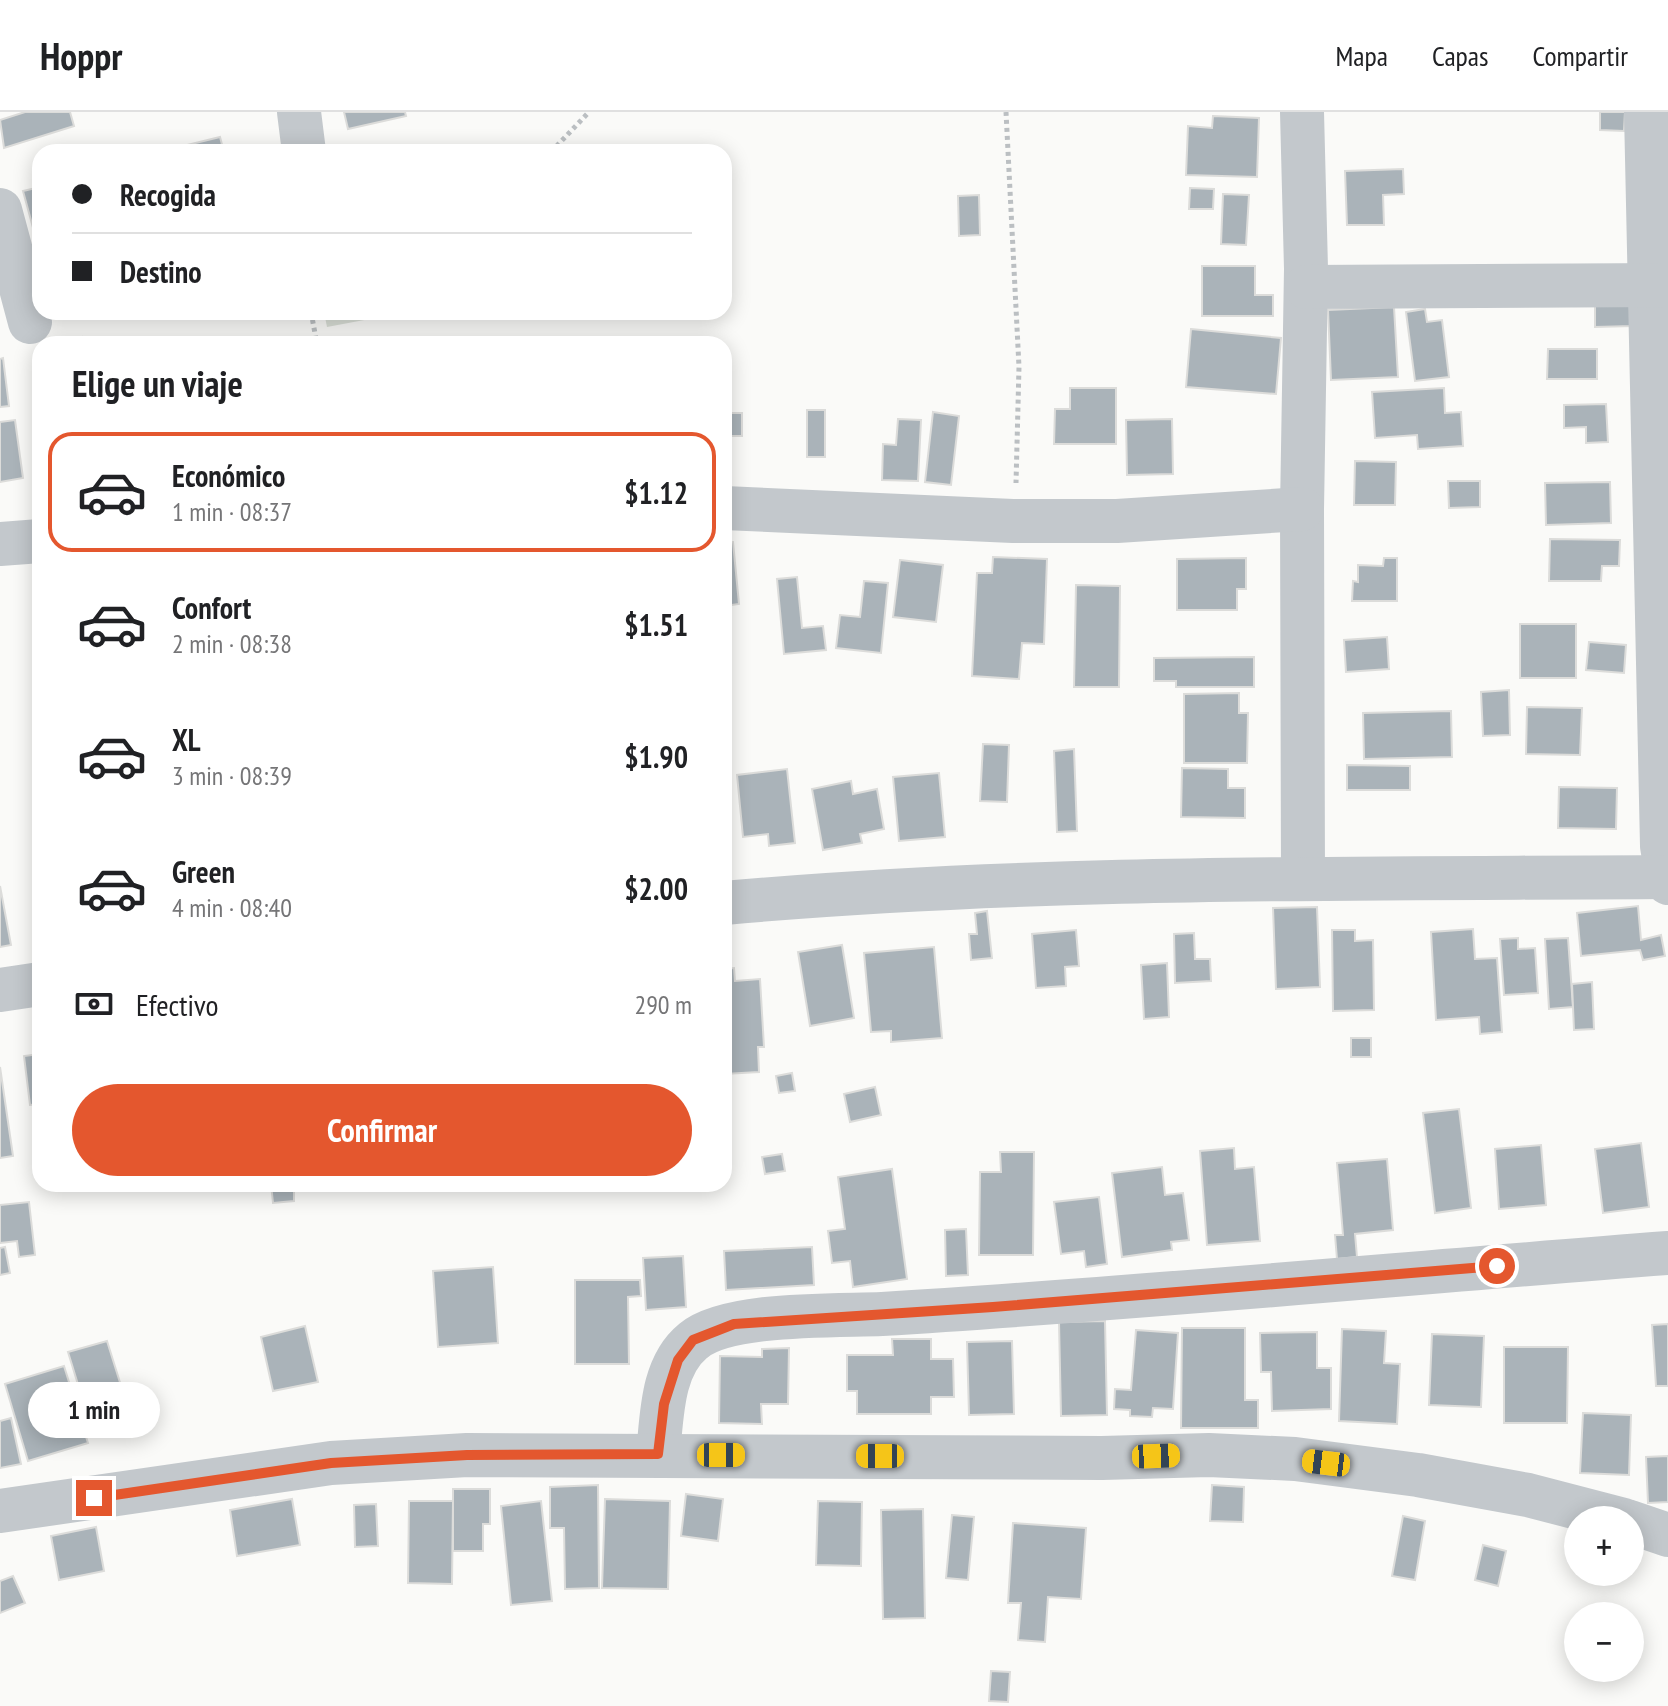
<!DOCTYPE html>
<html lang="es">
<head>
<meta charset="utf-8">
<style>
  :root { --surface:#fff; --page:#f6f6f6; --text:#202124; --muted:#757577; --line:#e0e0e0; --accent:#e4572e }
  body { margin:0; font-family:"PT Sans Narrow",sans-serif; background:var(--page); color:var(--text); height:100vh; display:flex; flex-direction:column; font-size:30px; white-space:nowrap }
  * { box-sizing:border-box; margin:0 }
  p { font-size:26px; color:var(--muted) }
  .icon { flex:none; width:44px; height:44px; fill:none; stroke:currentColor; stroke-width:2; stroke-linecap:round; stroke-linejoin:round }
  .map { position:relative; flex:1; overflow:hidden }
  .side { position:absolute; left:32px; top:224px; width:700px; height:856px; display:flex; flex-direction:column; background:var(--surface); border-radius:24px; box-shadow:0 4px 20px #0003 }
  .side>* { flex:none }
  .banner { position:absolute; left:32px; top:32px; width:700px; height:176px; border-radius:24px; box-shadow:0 4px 20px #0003; display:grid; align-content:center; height:176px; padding:0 40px; background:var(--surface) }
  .controls { position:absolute; left:1564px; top:1394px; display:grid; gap:16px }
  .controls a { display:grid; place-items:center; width:80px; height:80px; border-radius:50%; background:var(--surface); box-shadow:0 4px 20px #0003; font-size:40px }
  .end { position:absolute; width:36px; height:36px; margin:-18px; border:10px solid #e4572e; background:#fff; box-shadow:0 0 0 4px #fff }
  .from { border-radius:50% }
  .bubble { position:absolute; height:56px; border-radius:28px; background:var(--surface); box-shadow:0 4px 20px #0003; font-size:26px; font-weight:800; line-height:56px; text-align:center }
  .car { position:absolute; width:24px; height:48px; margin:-24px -12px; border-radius:10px; box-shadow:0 0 6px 2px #0007; background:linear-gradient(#f5c518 24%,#345 0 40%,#f5c518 0 76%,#345 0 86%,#f5c518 0) }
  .banner b { display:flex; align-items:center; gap:28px; height:76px; font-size:30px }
  .banner b+b { border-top:2px solid var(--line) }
  .banner i { width:20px; height:20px; background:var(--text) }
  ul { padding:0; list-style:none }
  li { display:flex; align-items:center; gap:24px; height:120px; margin:0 16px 12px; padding:0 24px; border:4px solid transparent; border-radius:24px }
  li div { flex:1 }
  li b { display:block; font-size:30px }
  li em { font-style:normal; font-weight:800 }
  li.current { border-color:var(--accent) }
  li>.icon { width:72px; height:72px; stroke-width:1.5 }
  h2 { padding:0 40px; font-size:36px; line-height:96px }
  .pay { display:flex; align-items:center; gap:20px; height:88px; padding:0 40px; font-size:30px }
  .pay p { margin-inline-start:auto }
  .button { display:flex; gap:16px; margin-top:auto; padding:16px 40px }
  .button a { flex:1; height:92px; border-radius:48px; background:var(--accent); color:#fff; font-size:32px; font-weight:800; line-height:92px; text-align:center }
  header { display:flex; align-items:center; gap:48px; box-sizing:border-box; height:112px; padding:0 40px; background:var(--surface); border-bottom:2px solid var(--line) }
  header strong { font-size:38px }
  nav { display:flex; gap:44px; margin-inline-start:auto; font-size:28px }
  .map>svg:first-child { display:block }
  .green { fill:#dadfd7 }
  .building { fill:#aab3b9; stroke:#dcdcda; stroke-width:2 }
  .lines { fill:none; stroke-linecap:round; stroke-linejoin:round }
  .path { stroke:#bbbfc2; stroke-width:5; stroke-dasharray:4 4; stroke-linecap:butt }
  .minor { stroke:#c3c8cc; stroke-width:44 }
  .route { stroke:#e4572e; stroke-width:10 }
</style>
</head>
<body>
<header>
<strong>Hoppr</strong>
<nav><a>Mapa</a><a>Capas</a><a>Compartir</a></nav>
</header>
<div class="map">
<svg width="1668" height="1594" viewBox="0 0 1668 1594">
  <rect width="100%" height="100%" fill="#fafaf8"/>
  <path class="green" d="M324,200H407L327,215Z"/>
  <g class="building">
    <path d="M25,0H70L74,14L4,36L0,8Z"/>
    <path d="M344,0H405L406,4L348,17Z"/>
    <path d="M1600,0H1625L1624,19L1600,18Z"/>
    <path d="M1213,4L1259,6L1257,65L1186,63L1188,14L1212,16Z"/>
    <path d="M220,25L224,40H180L179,35Z"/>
    <path d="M1403,57L1404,82L1383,83L1384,113H1347L1345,59Z"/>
    <path d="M40,75V133L38,134L23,79Z"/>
    <path d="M1190,76L1214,77L1213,97H1189Z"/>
    <path d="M1223,82L1249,83L1246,133L1221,132Z"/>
    <path d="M979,83L980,123L959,124L958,84Z"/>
    <path d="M1202,154H1255V183H1273V204H1202Z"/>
    <path d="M1632,188V214L1595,215V189Z"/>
    <path d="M1394,195L1398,265L1331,268L1328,198Z"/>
    <path d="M1425,197L1427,210L1442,208L1449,265L1415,269L1406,200Z"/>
    <path d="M1191,217L1281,226L1276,282L1186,275Z"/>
    <path d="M82,225L84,232H53Z"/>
    <path d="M1548,237H1597V267H1547Z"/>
    <path d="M3,246L9,294L0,295V247Z"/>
    <path d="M1070,276H1116V332H1054L1055,297H1070Z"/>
    <path d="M1444,276L1445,301L1461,300L1463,334L1418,337L1417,323L1375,326L1372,280Z"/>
    <path d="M1606,292L1608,330L1586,331V315L1564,316V293Z"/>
    <rect x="807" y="298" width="18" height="47"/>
    <path d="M933,300L959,304L951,373L925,370Z"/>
    <path d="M724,301H742V324H725V365Z"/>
    <path d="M898,307L921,308L918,369L882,368L883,332L896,333Z"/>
    <path d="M1172,307L1173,362L1127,363L1126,308Z"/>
    <path d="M15,308L23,366L0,370V310Z"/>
    <path d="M1355,349L1396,350L1395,393H1354Z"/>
    <path d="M1448,369H1480V395L1449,396Z"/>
    <path d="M1610,370L1611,411L1546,413L1545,371Z"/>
    <path d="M1550,427L1620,428L1619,454H1602L1601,469H1549Z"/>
    <path d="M733,430L739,492L724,494V431Z"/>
    <path d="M993,445L1047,447L1044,532L1022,531L1019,567L972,564L977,461H992Z"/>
    <path d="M1246,446V477H1237V498H1177V447Z"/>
    <path d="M1384,446H1397V489H1352L1353,469L1358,470V453L1383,454Z"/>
    <path d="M900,448L943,453L936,510L893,505Z"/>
    <path d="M797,465L802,516L823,514L826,538L784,542L777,467Z"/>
    <path d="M864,469L888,471L881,541L836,536L840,503L860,505Z"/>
    <path d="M1076,473L1120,474L1119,575H1074Z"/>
    <rect x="1520" y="512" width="56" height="54"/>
    <path d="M1387,525L1389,557L1346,560L1344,528Z"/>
    <path d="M1589,530L1626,533L1624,561L1586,558Z"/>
    <path d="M1254,545V575H1176V569H1154V546Z"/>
    <path d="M1509,578L1510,623L1483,624L1481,580Z"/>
    <path d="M1239,581V601H1248L1247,651H1184V582Z"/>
    <path d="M1527,595L1582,596L1580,643L1526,642Z"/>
    <path d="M1451,599L1452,645L1364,647L1363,601Z"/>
    <path d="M983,632L1009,633L1007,690L980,689Z"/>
    <path d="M1074,637L1077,719L1057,720L1054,639Z"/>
    <path d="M1347,653L1410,654V678H1347Z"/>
    <path d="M1182,656L1228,657V676H1245V706L1181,705Z"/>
    <path d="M787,657L795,731L769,734L768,722L743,725L737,663Z"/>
    <path d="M939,661L945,725L899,729L893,665Z"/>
    <path d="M851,669L853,682L877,677L884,717L860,722L862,731L823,738L812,677Z"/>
    <path d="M1559,675L1617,676L1616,717L1558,716Z"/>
    <path d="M40,721V761L34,722Z"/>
    <path d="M0,774L11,833L0,835Z"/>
    <path d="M1638,794L1641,828L1661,823L1665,844L1643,848L1640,838L1581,844L1577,801Z"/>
    <path d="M1317,795L1320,875L1276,877L1273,796Z"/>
    <path d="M987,799L992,846L971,848L969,822H977L975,801Z"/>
    <path d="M1473,817L1475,847L1497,846L1502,920L1480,922L1479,905L1436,908L1431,820Z"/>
    <path d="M1076,818L1079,854L1065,855L1066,874L1036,876L1032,822Z"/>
    <path d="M1332,818H1355V829L1373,828L1374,898L1333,899Z"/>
    <path d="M1194,821L1195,847H1210L1211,869L1175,871L1174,822Z"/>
    <path d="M1518,826V837L1535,836L1538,881L1504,883L1500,827Z"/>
    <path d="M1568,826L1573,895L1549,897L1545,827Z"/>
    <path d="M842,833L854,906L810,914L798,840Z"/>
    <path d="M934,835L942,926L891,930V919L871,920L864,841Z"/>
    <path d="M1167,851L1169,905L1144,907L1141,853Z"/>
    <path d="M734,856L735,869L760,867L764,935H758L759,960L724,962V857Z"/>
    <path d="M1592,870L1594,917L1574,918L1572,872Z"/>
    <rect x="1351" y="926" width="20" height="19"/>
    <path d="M40,942V992L30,993L24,944Z"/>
    <path d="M0,955L13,1044L0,1046Z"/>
    <path d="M792,961L795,979L779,981L776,964Z"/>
    <path d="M875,975L881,1003L850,1010L844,982Z"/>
    <path d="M1459,997L1471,1096L1435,1101L1423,1001Z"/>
    <path d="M1641,1031L1649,1095L1603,1101L1595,1037Z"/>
    <path d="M1541,1033L1546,1093L1499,1097L1495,1037Z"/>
    <path d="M1234,1036L1235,1057L1254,1055L1260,1129L1207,1133L1200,1039Z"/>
    <path d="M1000,1040H1034L1033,1143H979L980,1060H1001Z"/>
    <path d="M782,1042L785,1059L765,1062L762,1045Z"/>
    <path d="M1387,1047L1393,1118L1355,1122L1357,1145L1337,1147L1335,1123H1343L1337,1051Z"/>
    <path d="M1162,1055L1165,1083L1183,1081L1189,1128L1171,1130L1172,1138L1122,1145L1112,1061Z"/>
    <path d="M892,1057L907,1167L853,1175L850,1149L832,1151L828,1119L845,1117L838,1065Z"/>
    <path d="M271,1072H294V1089L273,1091Z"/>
    <path d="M1099,1085L1107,1152L1086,1155L1084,1139L1061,1142L1054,1090Z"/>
    <path d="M29,1090L35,1143L19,1145L17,1129L0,1131V1093Z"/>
    <path d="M966,1117L968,1163L946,1164L945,1118Z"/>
    <path d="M5,1135L10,1161L0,1163V1136Z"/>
    <path d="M812,1135L814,1173L726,1178L724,1139Z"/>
    <path d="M683,1144L686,1195L646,1198L643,1146Z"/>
    <path d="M493,1155L498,1231L438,1235L433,1159Z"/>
    <path d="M575,1168H640L641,1184L628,1185L629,1252H575Z"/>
    <path d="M1105,1209L1107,1303L1061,1304L1059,1210Z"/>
    <path d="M1668,1212V1274H1656L1652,1213Z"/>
    <path d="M305,1214L318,1270L273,1279L261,1225Z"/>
    <path d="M1182,1216H1245V1288H1258V1316H1181Z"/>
    <path d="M1342,1217L1386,1219L1384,1251L1400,1252L1397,1312L1339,1309Z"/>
    <path d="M1136,1218L1178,1221L1173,1297L1153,1296L1152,1305L1130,1304V1298L1114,1297L1115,1277L1131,1278Z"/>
    <path d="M1317,1220V1256H1331V1297L1272,1299L1271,1260H1261L1260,1221Z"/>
    <path d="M1432,1222L1484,1224L1481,1295L1429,1293Z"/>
    <path d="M892,1227H931V1247H953L954,1285H931V1302H857V1279H847V1243H893Z"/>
    <path d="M107,1229L123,1280L84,1292L68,1240Z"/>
    <path d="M1012,1229L1014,1302L969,1303L967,1230Z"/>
    <path d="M1504,1235H1568L1567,1311H1504Z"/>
    <path d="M789,1236L788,1292H761L762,1312L719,1311L720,1244L762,1245V1237Z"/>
    <path d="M64,1254L88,1331L28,1349L5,1272Z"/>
    <path d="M1583,1301L1631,1303L1629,1363L1580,1361Z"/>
    <path d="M11,1306L21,1352L0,1356V1309Z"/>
    <path d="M1668,1344V1390L1648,1391L1646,1345Z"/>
    <path d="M598,1373L599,1476L565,1477L564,1416H550V1375Z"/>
    <path d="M1212,1373L1244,1375L1243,1410L1210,1409Z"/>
    <path d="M453,1377H490V1412H483V1439H453Z"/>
    <path d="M686,1382L723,1387L718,1429L681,1424Z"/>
    <path d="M292,1387L300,1433L237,1444L230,1398Z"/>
    <path d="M605,1387L670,1389L668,1477L602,1476Z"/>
    <path d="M409,1389H453L452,1472L408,1471Z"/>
    <path d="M541,1389L552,1489L511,1493L501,1394Z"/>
    <path d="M818,1389L862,1390L861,1454L816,1453Z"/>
    <path d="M376,1392L378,1434L355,1435L354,1393Z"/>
    <path d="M923,1397L925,1506L883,1507L881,1398Z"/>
    <path d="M952,1403L974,1405L968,1468L946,1466Z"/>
    <path d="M1403,1404L1425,1409L1415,1468L1392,1464Z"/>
    <path d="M1013,1411L1086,1416L1081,1487L1048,1485L1045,1530L1018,1528L1021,1491H1008Z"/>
    <path d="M96,1415L104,1459L59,1468L51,1424Z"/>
    <path d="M1483,1433L1506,1439L1498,1474L1475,1468Z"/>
    <path d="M13,1464L25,1491L0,1501V1469Z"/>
    <path d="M991,1559L1010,1560L1008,1590L989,1589Z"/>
  </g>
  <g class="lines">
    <g class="path">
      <path d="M1006,0L1019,255L1016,371"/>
      <path d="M551,40L589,0"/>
      <path d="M311,200L317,232"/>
    </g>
    <g class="minor">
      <path d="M299,0L304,40"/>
      <path d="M1302,0L1306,157L1302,397L1303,767"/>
      <path d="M1646,0L1662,734L1668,771"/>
      <path d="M0,98L30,210"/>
      <path d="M1306,175L1668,173"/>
      <path d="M724,396L1013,409H1117L1302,397"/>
      <path d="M0,432L40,429"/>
      <path d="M724,791C1038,763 1353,767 1668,765"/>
      <path d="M0,878L40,872"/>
      <path d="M658,1342C662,1306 661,1255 693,1229C727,1200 837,1204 882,1202C1145,1186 1406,1161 1668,1141"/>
      <path d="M0,1399L331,1351L467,1343L1102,1346L1209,1343L1295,1347L1418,1363L1528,1383L1624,1408"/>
      <path d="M1630,1410L1668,1423"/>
    </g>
  </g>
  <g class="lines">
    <path class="route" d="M94,1386L331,1351L467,1343L658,1342L664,1292L678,1248L693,1228L734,1212L993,1195L1497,1154"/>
  </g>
</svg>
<div class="controls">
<a>+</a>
<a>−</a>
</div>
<i class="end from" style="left:1497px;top:1154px"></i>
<i class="end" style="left:94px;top:1386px"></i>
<div class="bubble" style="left:28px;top:1270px;width:132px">1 min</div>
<i class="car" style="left:721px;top:1343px;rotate:90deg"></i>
<i class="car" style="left:880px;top:1344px;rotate:270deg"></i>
<i class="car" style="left:1156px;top:1344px;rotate:88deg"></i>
<i class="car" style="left:1326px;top:1351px;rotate:277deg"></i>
<div class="banner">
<b><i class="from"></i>Recogida</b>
<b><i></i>Destino</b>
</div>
<section class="side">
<h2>Elige un viaje</h2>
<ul>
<li class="current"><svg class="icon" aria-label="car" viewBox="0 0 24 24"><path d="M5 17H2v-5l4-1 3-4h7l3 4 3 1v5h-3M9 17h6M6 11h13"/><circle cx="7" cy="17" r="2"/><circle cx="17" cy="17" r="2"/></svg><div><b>Económico</b><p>1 min · 08:37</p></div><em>$1.12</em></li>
<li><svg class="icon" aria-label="car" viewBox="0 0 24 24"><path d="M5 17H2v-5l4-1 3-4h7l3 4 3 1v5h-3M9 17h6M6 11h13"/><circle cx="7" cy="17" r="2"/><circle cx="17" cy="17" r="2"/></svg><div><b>Confort</b><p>2 min · 08:38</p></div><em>$1.51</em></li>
<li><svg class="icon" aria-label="car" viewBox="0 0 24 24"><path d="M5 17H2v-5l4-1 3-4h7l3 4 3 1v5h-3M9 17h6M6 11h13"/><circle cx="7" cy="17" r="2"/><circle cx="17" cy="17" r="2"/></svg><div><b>XL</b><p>3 min · 08:39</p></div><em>$1.90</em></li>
<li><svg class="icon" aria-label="car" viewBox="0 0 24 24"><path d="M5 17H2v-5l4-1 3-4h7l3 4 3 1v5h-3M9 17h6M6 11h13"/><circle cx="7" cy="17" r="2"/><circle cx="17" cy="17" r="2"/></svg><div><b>Green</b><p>4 min · 08:40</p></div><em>$2.00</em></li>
</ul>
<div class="pay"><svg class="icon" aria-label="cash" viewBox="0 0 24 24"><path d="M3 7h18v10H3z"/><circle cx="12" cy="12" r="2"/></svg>Efectivo<p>290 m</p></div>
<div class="button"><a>Confirmar</a></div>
</section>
</div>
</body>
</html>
